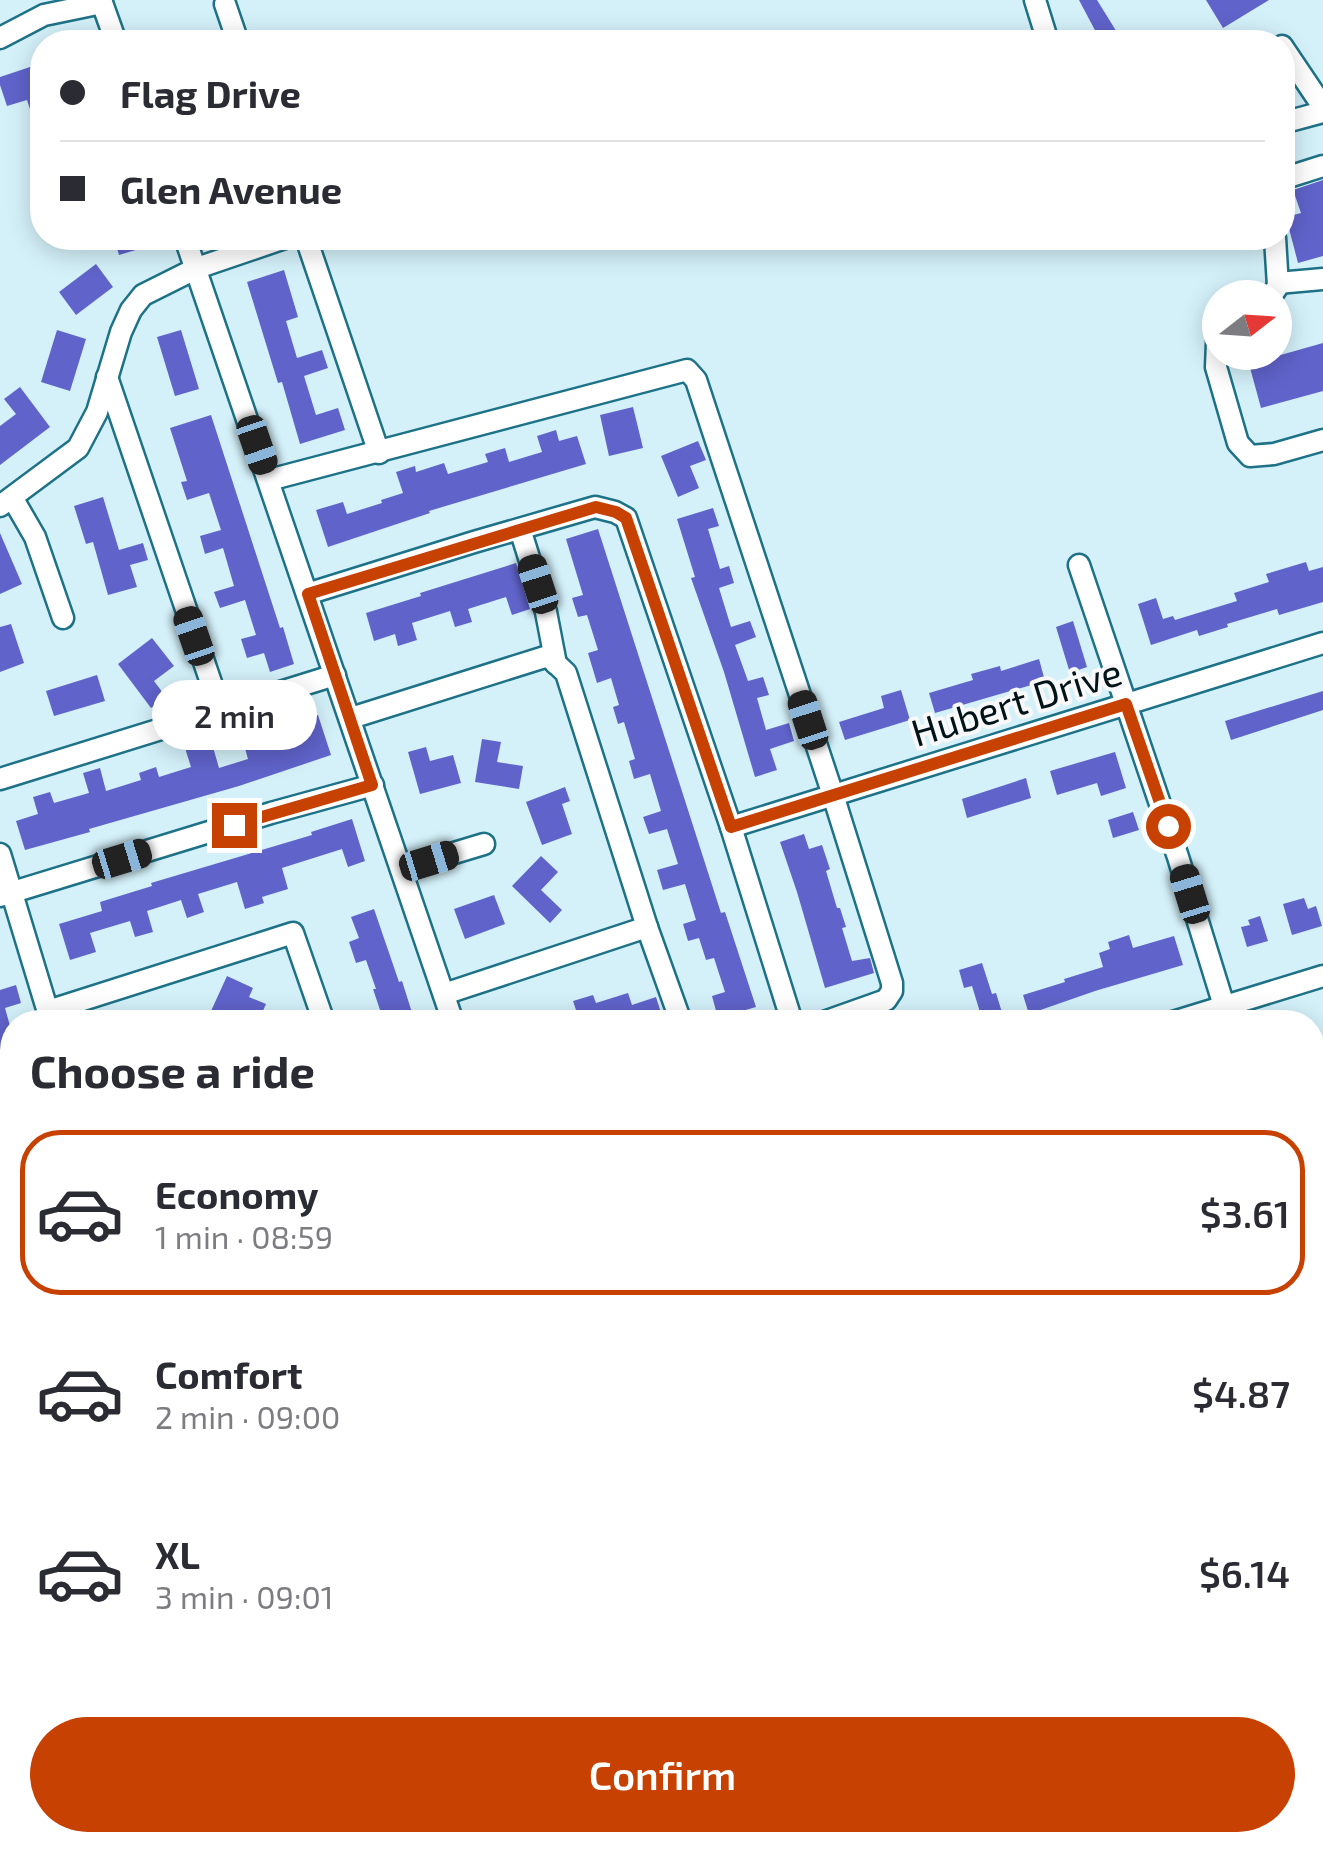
<!DOCTYPE html>
<html lang="en">
<head>
<meta charset="utf-8">
<style>
  :root { --surface:#fff; --page:#f2f2f3; --text:#2b2b33; --muted:#7c7c81; --line:#e1e1e2; --accent:#c74102 }
  body { margin:0; font-family:"Exo 2",sans-serif; background:var(--page); color:var(--text); height:100vh; display:flex; flex-direction:column; font-size:38px; white-space:nowrap }
  * { box-sizing:border-box; margin:0 }
  p { font-size:32px; color:var(--muted) }
  .icon { flex:none; width:55px; height:55px; fill:none; stroke:currentColor; stroke-width:2; stroke-linecap:round; stroke-linejoin:round }
  .map { position:relative; flex:1; overflow:hidden }
  .sheet { position:absolute; left:0px; top:1010px; width:1325px; height:842px; display:flex; flex-direction:column; background:var(--surface); border-radius:40px 40px 0 0; box-shadow:0 5px 25px #0003 }
  .sheet>* { flex:none }
  .hud { position:absolute; left:30px; top:30px; width:1265px; height:220px; border-radius:40px; box-shadow:0 5px 25px #0003; display:grid; align-content:center; height:220px; padding:0 30px; background:var(--surface) }
  .needle { width:65px; rotate:73deg }
  .controls { position:absolute; left:1202px; top:280px; display:grid; gap:20px }
  .controls a { display:grid; place-items:center; width:90px; height:90px; border-radius:50%; background:var(--surface); box-shadow:0 5px 25px #0003; font-size:50px }
  .end { position:absolute; width:45px; height:45px; margin:-22px; border:12px solid #c74102; background:#fff; box-shadow:0 0 0 5px #fff }
  .from { border-radius:50% }
  .bubble { position:absolute; height:70px; border-radius:35px; background:var(--surface); box-shadow:0 5px 25px #0003; font-size:32px; font-weight:600; line-height:70px; text-align:center }
  .car { position:absolute; width:30px; height:60px; margin:-30px -15px; border-radius:12px; box-shadow:0 0 8px 2px #0007; background:linear-gradient(#222 24%,#8ab4d8 0 40%,#222 0 76%,#8ab4d8 0 86%,#222 0) }
  .hud b { display:flex; align-items:center; gap:35px; height:95px; font-size:38px }
  .hud b+b { border-top:2px solid var(--line) }
  .hud i { width:25px; height:25px; background:var(--text) }
  ul { padding:0; list-style:none }
  li { display:flex; align-items:center; gap:30px; height:165px; margin:0 20px 15px; padding:0 10px; border:5px solid transparent; border-radius:40px }
  li div { flex:1 }
  li b { display:block; font-size:38px }
  li em { font-style:normal; font-weight:600 }
  li.selected { border-color:var(--accent) }
  li>.icon { width:90px; height:90px; stroke-width:1.5 }
  h2 { padding:0 30px; font-size:45px; line-height:120px }
  .action { display:flex; gap:20px; margin-top:auto; padding:20px 30px }
  .action a { flex:1; height:115px; border-radius:60px; background:var(--accent); color:#fff; font-size:40px; font-weight:600; line-height:115px; text-align:center }
  .map>svg:first-child { display:block }
  .forest { fill:url(#forest-firs) }
  .building { fill:#6063ca }
  .lines { fill:none; stroke-linecap:round; stroke-linejoin:round }
  .minor-casing { stroke:#1e7287; stroke-width:25 }
  .minor { stroke:#fff; stroke-width:20 }
  .route { stroke:#c74102; stroke-width:12 }
  .labels { text-anchor:middle; dominant-baseline:central; stroke-width:8; stroke-linejoin:round; paint-order:stroke }
  .street-label { font-size:38px; fill:#001319; stroke:#f8f8f8 }
</style>
</head>
<body>
<div class="map">
<svg width="1323" height="1851" viewBox="0 0 1323 1851">
  <defs>
    <pattern id="forest-firs" width="22" height="20" patternUnits="userSpaceOnUse" patternTransform="scale(2.5)"><rect width="22" height="20" fill="#f9b6a0"/><path d="M5 1l3.5 6h-7zM16 11l3.5 6h-7z" fill="#d49c89"/></pattern>
  </defs>
  <rect width="100%" height="100%" fill="#d4f1fa"/>
  <path class="forest" d="M1323,1759V1836L1303,1851H1215L1223,1840H1312L1313,1762Z"/>
  <g class="building">
    <path d="M1079,0H1097L1123,42H1084L1097,34Z"/>
    <path d="M1206,0H1269L1223,28Z"/>
    <path d="M42,63V140H40L27,100L7,106L0,85V77Z"/>
    <path d="M1323,180V256L1298,263L1286,217L1301,213L1293,190Z"/>
    <path d="M114,238H166V241L119,255Z"/>
    <path d="M96,264L113,287L76,315L59,292Z"/>
    <path d="M284,270L298,317L286,321L297,358L322,350L328,368L304,376L316,415L338,408L345,430L300,444L282,382L278,383L247,282Z"/>
    <path d="M57,330L86,339L70,391L41,382Z"/>
    <path d="M181,330L199,389L175,396L157,337Z"/>
    <path d="M1323,343V391L1261,408L1249,364Z"/>
    <path d="M20,387L50,427L0,465V426L16,414L4,399Z"/>
    <path d="M633,407L643,448L609,456L600,415Z"/>
    <path d="M211,415L280,628L283,627L294,664L270,672L264,653L247,658L241,639L256,635L245,600L220,608L214,592L234,586L223,548L205,554L200,536L221,530L209,493L187,500L181,482L187,481L170,428Z"/>
    <path d="M556,430L559,441L577,436L586,464L429,511L430,513L328,547L316,510L343,502L347,514L382,503L381,500L403,493L396,472L415,466L416,472L444,463L448,474L488,462L485,454L505,448L509,462L542,452L537,436Z"/>
    <path d="M698,441L706,460L690,466L699,488L678,497L661,456Z"/>
    <path d="M103,497L119,550L143,543L148,560L130,565L137,587L108,595L93,542L86,544L74,506Z"/>
    <path d="M713,508L719,526L708,529L720,569L729,566L734,583L719,588L731,627L750,621L756,637L735,645L748,681L763,677L769,695L757,698L766,730L789,723L794,741L770,749L777,770L755,777L724,672L691,578L695,577L677,519Z"/>
    <path d="M598,529L721,913L725,912L756,1007L718,1018L712,996L725,992L714,958L706,960L699,938L688,941L683,924L696,920L685,884L663,890L657,870L678,864L667,829L649,834L643,817L661,811L650,774L634,779L629,761L635,759L624,722L618,724L613,707L619,705L611,678L597,683L588,653L598,650L587,615L578,617L572,598L583,595L566,539Z"/>
    <path d="M0,533L22,584L0,594Z"/>
    <path d="M1306,562L1309,571L1323,567V602L1279,615L1277,609L1227,624L1228,627L1199,636L1197,630L1151,645L1138,604L1156,598L1163,619L1173,616L1175,620L1237,601L1234,593L1269,582L1266,574Z"/>
    <path d="M516,563L530,609L512,615L506,597L468,609L472,622L455,627L450,611L412,623L417,640L398,646L395,634L374,641L366,613L421,596L420,593Z"/>
    <path d="M1073,621L1087,667L1070,673L1056,627Z"/>
    <path d="M11,624L24,663L0,672V627Z"/>
    <path d="M152,638L174,666L154,681L166,697L151,708L118,664Z"/>
    <path d="M1039,659L1045,681L935,713L929,693L973,680L971,674L1000,666L1001,671Z"/>
    <path d="M97,675L105,701L54,716L46,691Z"/>
    <path d="M901,690L910,720L845,740L839,722L884,708L881,696Z"/>
    <path d="M1323,691V710L1231,740L1225,721Z"/>
    <path d="M318,715L331,755L239,786L89,829L90,832L25,850L16,821L38,814L33,797L50,792L54,803L89,793L83,773L100,768L106,791L141,780L139,773L156,767L159,777L191,767L185,748L211,740L219,768L248,759L242,738L264,731L268,745L304,734L299,720Z"/>
    <path d="M482,739L501,742L497,762L523,766L519,789L475,782Z"/>
    <path d="M426,747L430,761L453,755L461,783L420,794L408,752Z"/>
    <path d="M1115,752L1126,788L1101,796L1097,783L1057,795L1050,771Z"/>
    <path d="M1026,778L1031,798L967,818L962,799Z"/>
    <path d="M565,787L570,801L562,804L572,834L542,845L526,802Z"/>
    <path d="M1133,812L1139,830L1113,838L1108,820Z"/>
    <path d="M352,819L365,861L348,867L342,849L282,868L288,889L262,897L264,903L245,909L237,882L198,894L204,912L187,918L181,900L147,911L153,932L135,937L130,921L90,933L96,952L70,960L59,924L102,911L100,902L152,886L151,883L312,835L311,832Z"/>
    <path d="M804,834L809,849L822,845L830,869L826,871L837,908H840L846,927L842,928L852,961L870,958L874,973L825,988L797,892L780,842Z"/>
    <path d="M541,856L558,872L541,890L562,910L550,923L512,886Z"/>
    <path d="M494,895L505,924L465,939L454,909Z"/>
    <path d="M1304,898L1308,909L1316,906L1322,926L1292,935L1283,904Z"/>
    <path d="M374,909L399,982L402,981L415,1022H384L373,989H376L366,960L356,963L349,942L359,938L351,917Z"/>
    <path d="M1260,916L1268,941L1247,947L1241,927L1250,925L1248,920Z"/>
    <path d="M1129,935L1133,948L1174,936L1183,965L1095,991L1029,1014L1023,995L1065,982L1064,979L1103,967L1099,953L1110,949L1108,942Z"/>
    <path d="M982,963L992,994L996,993L1005,1022H983L972,986L964,988L959,970Z"/>
    <path d="M227,976L253,988L249,997L266,1004L258,1022H206Z"/>
    <path d="M16,985L21,1003L5,1008L12,1033V1116L9,1117L0,1086V990Z"/>
    <path d="M628,993L632,1005L656,997L664,1022H580L573,1001L593,995L596,1003Z"/>
    <path d="M0,1400H3L12,1431V1514L0,1518Z"/>
  </g>
  <g class="lines">
    <g class="minor-casing">
      <g id="minor">
        <path d="M101,0L116,42"/>
        <path d="M1035,0L1048,42"/>
        <path d="M225,4L238,42"/>
        <path d="M0,38L44,15L102,3"/>
        <path d="M1282,46L1323,107"/>
        <path d="M1282,123L1323,112"/>
        <path d="M1282,179L1323,166"/>
        <path d="M185,238L453,1022"/>
        <path d="M306,238L379,453"/>
        <path d="M1278,283L1323,279"/>
        <path d="M1270,298L1278,286L1275,238"/>
        <path d="M1220,335L1217,343L1216,367L1238,443L1250,456L1274,454L1323,440"/>
        <path d="M107,377L220,709"/>
        <path d="M269,480L687,370L696,380L833,795L892,983V991L886,1000L824,1022"/>
        <path d="M13,499L35,537L63,618"/>
        <path d="M0,506L78,448L97,412L121,332L131,310L143,295L197,268L285,238"/>
        <path d="M520,529L546,612L556,664"/>
        <path d="M1079,565L1178,857L1229,1022"/>
        <path d="M307,594L474,542L595,507L615,512L626,518L731,827L792,1022"/>
        <path d="M351,718L548,656L566,673L647,927L681,1022"/>
        <path d="M0,779L335,675"/>
        <path d="M731,827L1323,643"/>
        <path d="M0,854L51,1022"/>
        <path d="M401,869L484,844"/>
        <path d="M0,896L271,813L373,785"/>
        <path d="M444,994L647,927"/>
        <path d="M48,1011L293,933L324,1022"/>
        <path d="M1173,1022L1323,976"/>
        <path d="M0,1265L12,1308"/>
        <path d="M1312,1559L1323,1556"/>
        <path d="M1312,1655L1323,1653"/>
        <path d="M0,1663L12,1707"/>
        <path d="M0,1773L12,1769"/>
        <path d="M184,1840L187,1851"/>
        <path d="M389,1840L393,1851"/>
        <path d="M496,1840L500,1851"/>
        <path d="M635,1840L638,1851"/>
        <path d="M750,1840L754,1851"/>
        <path d="M863,1840L866,1851"/>
        <path d="M984,1840L992,1851"/>
        <path d="M107,1851L138,1840"/>
        <path d="M285,1851L318,1840"/>
        <path d="M1081,1851L1089,1840"/>
      </g>
    </g>
    <use href="#minor" class="minor"/>
  </g>
  <g class="lines">
    <path class="route" d="M234,825L372,785L308,594L596,507L616,512L626,518L731,827L1126,704L1168,826"/>
  </g>
  <g class="labels">
    <g class="street-label">
      <text transform="translate(1016 701) rotate(-17)">Hubert Drive</text>
    </g>
  </g>
</svg>
<div class="controls">
<a><svg class="needle" viewBox="-14 -14 28 28"><path d="M0-13l5 13h-10z" fill="#e53935"/><path d="M0 13l5-13h-10z" fill="#7c7c81"/></svg></a>
</div>
<i class="end from" style="left:1168px;top:826px"></i>
<i class="end" style="left:234px;top:825px"></i>
<div class="bubble" style="left:152px;top:680px;width:165px">2 min</div>
<i class="car" style="left:257px;top:445px;rotate:161deg"></i>
<i class="car" style="left:538px;top:584px;rotate:342deg"></i>
<i class="car" style="left:194px;top:636px;rotate:341deg"></i>
<i class="car" style="left:808px;top:720px;rotate:342deg"></i>
<i class="car" style="left:122px;top:859px;rotate:73deg"></i>
<i class="car" style="left:429px;top:861px;rotate:73deg"></i>
<i class="car" style="left:1190px;top:894px;rotate:343deg"></i>
<div class="hud">
<b><i class="from"></i>Flag Drive</b>
<b><i></i>Glen Avenue</b>
</div>
<section class="sheet">
<h2>Choose a ride</h2>
<ul>
<li class="selected"><svg class="icon" aria-label="car" viewBox="0 0 24 24"><path d="M5 17H2v-5l4-1 3-4h7l3 4 3 1v5h-3M9 17h6M6 11h13"/><circle cx="7" cy="17" r="2"/><circle cx="17" cy="17" r="2"/></svg><div><b>Economy</b><p>1 min · 08:59</p></div><em>$3.61</em></li>
<li><svg class="icon" aria-label="car" viewBox="0 0 24 24"><path d="M5 17H2v-5l4-1 3-4h7l3 4 3 1v5h-3M9 17h6M6 11h13"/><circle cx="7" cy="17" r="2"/><circle cx="17" cy="17" r="2"/></svg><div><b>Comfort</b><p>2 min · 09:00</p></div><em>$4.87</em></li>
<li><svg class="icon" aria-label="car" viewBox="0 0 24 24"><path d="M5 17H2v-5l4-1 3-4h7l3 4 3 1v5h-3M9 17h6M6 11h13"/><circle cx="7" cy="17" r="2"/><circle cx="17" cy="17" r="2"/></svg><div><b>XL</b><p>3 min · 09:01</p></div><em>$6.14</em></li>
</ul>
<div class="action"><a>Confirm</a></div>
</section>
</div>
</body>
</html>
